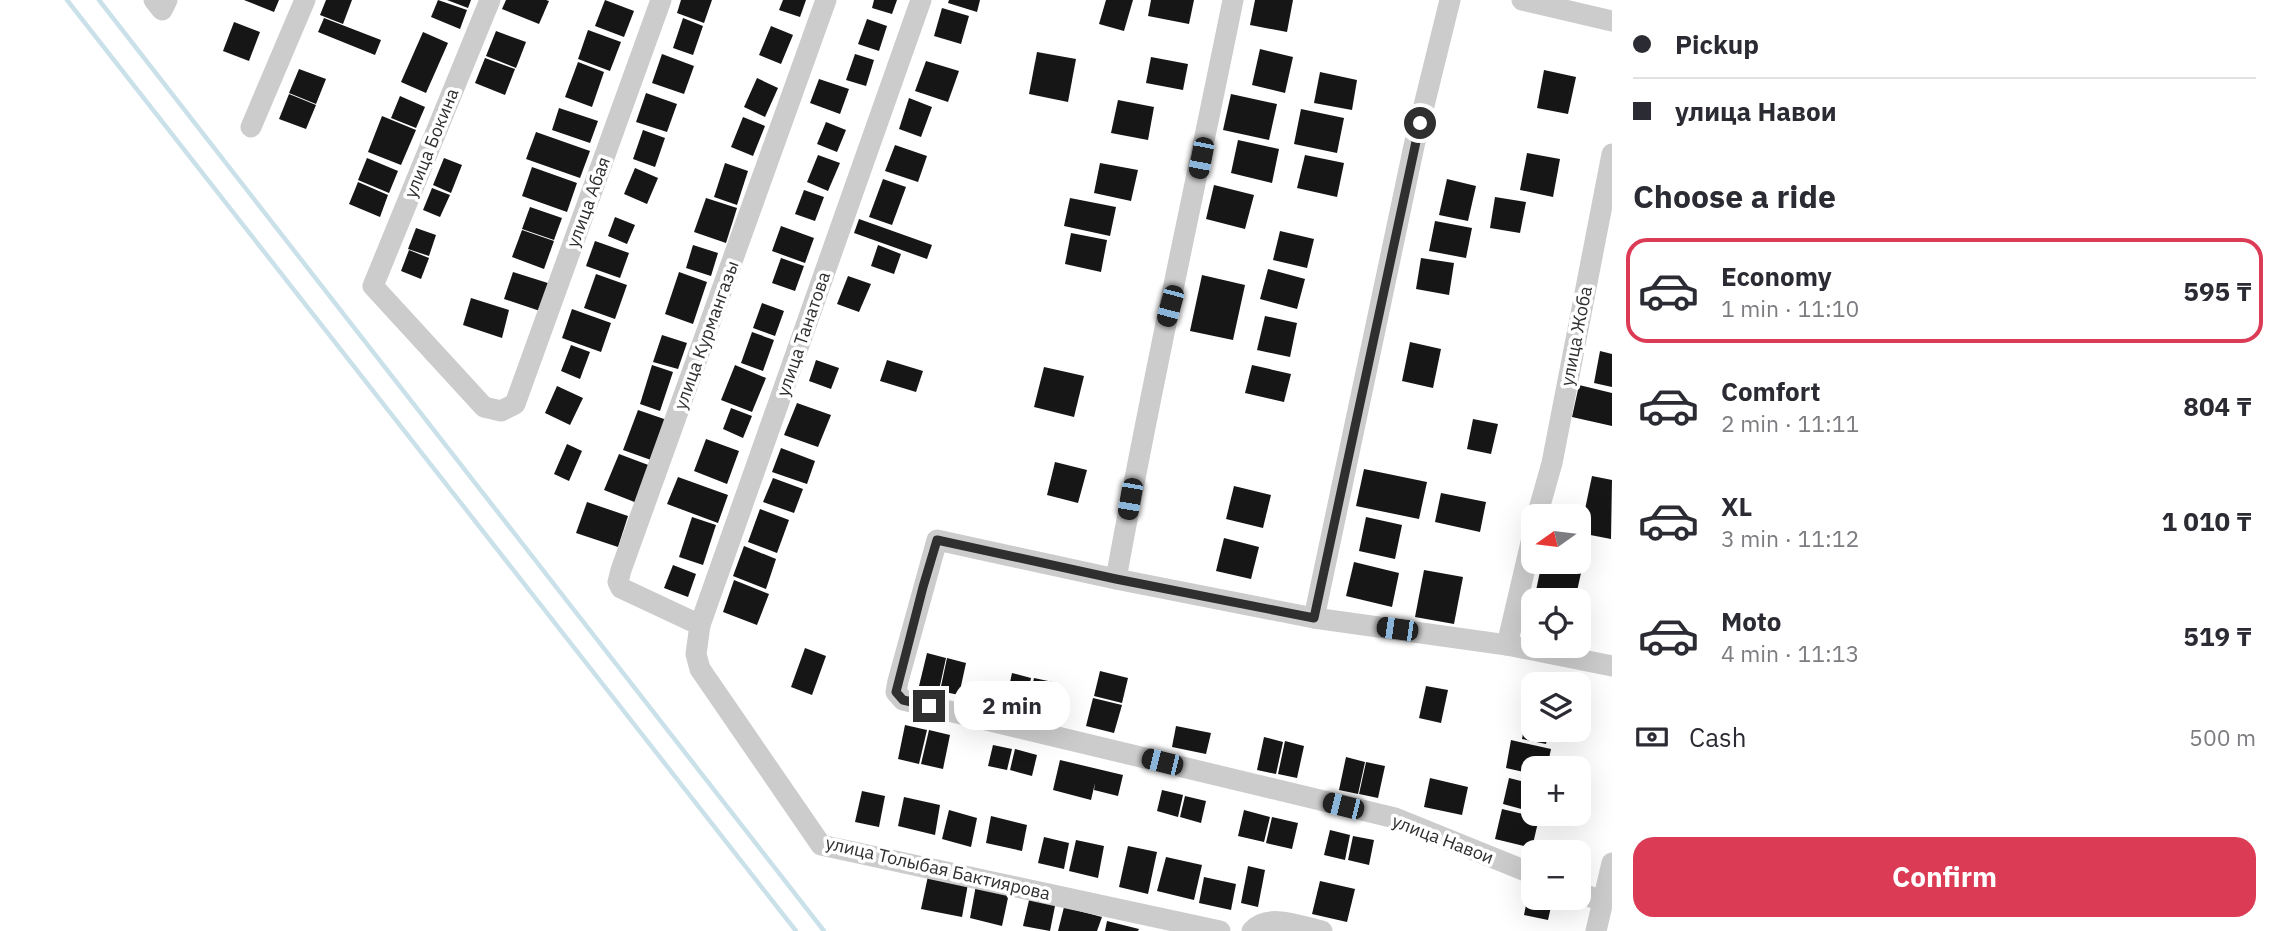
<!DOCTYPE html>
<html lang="en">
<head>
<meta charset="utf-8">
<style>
  :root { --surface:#fff; --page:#f7f7f7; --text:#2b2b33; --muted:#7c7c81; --line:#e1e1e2; --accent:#dc3b55 }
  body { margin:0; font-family:"IBM Plex Sans",sans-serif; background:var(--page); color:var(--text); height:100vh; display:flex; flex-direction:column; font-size:26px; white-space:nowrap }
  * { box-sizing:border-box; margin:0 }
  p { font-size:23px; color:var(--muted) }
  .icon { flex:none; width:38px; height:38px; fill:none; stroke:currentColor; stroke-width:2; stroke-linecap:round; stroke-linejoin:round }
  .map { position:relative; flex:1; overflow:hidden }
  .details { display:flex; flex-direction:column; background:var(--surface); width:665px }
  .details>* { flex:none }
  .guide { display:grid; align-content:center; height:154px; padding:0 21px; background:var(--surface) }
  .needle { width:46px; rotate:256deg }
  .fabs { position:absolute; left:1521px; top:504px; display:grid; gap:14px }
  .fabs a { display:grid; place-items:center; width:70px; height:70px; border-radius:14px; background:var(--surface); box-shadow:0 7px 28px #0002; font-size:35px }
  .end { position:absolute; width:32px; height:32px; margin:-16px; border:9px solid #2f2f2f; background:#fff; box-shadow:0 0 0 4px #fff }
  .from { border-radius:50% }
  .bubble { position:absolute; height:49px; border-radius:21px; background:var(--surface); box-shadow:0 7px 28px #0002; font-size:23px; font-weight:700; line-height:49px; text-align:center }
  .car { position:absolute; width:21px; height:42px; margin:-21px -10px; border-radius:9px; box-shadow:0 0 5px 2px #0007; background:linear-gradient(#222 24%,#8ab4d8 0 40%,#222 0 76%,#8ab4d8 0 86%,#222 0) }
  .guide b { display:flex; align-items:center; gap:24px; height:66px; font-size:26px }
  .guide b+b { border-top:2px solid var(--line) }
  .guide i { width:18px; height:18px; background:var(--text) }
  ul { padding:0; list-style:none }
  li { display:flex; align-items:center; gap:21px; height:105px; margin:0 14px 10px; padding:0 7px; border:4px solid transparent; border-radius:21px }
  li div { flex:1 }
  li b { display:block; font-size:26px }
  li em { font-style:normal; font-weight:700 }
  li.active { border-color:var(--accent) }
  li>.icon { width:63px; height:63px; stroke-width:1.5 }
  h2 { padding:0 21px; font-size:32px; line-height:84px }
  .pay { display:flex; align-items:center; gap:18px; height:77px; padding:0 21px; font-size:26px }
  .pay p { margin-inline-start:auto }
  .action { display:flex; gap:14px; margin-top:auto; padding:14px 21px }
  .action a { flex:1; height:80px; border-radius:21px; background:var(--accent); color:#fff; font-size:28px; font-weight:700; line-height:80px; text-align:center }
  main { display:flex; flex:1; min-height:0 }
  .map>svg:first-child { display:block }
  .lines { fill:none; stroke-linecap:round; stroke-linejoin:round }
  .stream { stroke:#cbe1ea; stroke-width:4.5 }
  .building { fill:#161616 }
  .minor { stroke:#ccc; stroke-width:21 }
  .route { stroke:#2f2f2f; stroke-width:9 }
  .labels { text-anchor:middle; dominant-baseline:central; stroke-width:7; stroke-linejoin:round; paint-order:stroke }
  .street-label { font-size:18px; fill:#2f2f2f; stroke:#fff }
</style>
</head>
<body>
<main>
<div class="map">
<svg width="1612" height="931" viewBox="0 0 1612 931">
  <rect width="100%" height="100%" fill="#fff"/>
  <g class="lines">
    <g class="stream">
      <path d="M67,0L796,931"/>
      <path d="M99,0L824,931"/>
    </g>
  </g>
  <g class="building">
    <path d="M244,0H279L274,12Z"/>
    <path d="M326,0H352L343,24L320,15Z"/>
    <path d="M438,0L467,10L460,29L431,17Z"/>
    <path d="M447,0H471L468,8Z"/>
    <path d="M506,0H546L549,1L539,24L502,9Z"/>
    <path d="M605,0L634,11L624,37L595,26Z"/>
    <path d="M681,0H712L704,23L677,13Z"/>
    <path d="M783,0H806L800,17L779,10Z"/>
    <path d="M874,0H897L892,14L872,8Z"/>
    <path d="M949,0H980L977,12L948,3Z"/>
    <path d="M1106,0H1133L1124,31L1099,24Z"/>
    <path d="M1151,0H1194L1189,24L1148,16Z"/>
    <path d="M1255,0H1293L1287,32L1250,25Z"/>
    <path d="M942,8L969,16L961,44L934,36Z"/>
    <path d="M324,18L381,40L375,55L318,32Z"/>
    <path d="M683,18L703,26L693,55L673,48Z"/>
    <path d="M867,19L887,26L879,51L858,44Z"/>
    <path d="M234,22L260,32L249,61L223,51Z"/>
    <path d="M771,26L793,35L781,64L759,55Z"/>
    <path d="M588,30L621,42L610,71L578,59Z"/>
    <path d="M496,31L526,42L516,68L486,56Z"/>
    <path d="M423,32L448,43L426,93L401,82Z"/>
    <path d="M1260,49L1293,57L1285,93L1252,85Z"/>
    <path d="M1037,52L1076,59L1068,102L1029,94Z"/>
    <path d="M662,54L694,66L684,94L652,83Z"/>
    <path d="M855,54L874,60L866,86L846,80Z"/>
    <path d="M1151,57L1188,64L1183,90L1146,83Z"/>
    <path d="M485,58L515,69L505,95L475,83Z"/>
    <path d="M926,61L959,71L948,102L915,91Z"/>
    <path d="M578,62L604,72L592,107L565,97Z"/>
    <path d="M299,69L326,79L316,104L289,93Z"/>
    <path d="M1544,70L1576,77L1568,114L1537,108Z"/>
    <path d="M1320,72L1357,80L1352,110L1314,103Z"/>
    <path d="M757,78L778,88L765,117L744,107Z"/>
    <path d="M819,79L849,89L840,114L810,103Z"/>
    <path d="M646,93L677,104L667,132L636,122Z"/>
    <path d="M289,94L316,105L306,129L279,119Z"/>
    <path d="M1231,94L1277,104L1269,140L1223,130Z"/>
    <path d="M400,96L425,107L416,128L391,118Z"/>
    <path d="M909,98L932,107L921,137L899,129Z"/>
    <path d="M1118,100L1154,107L1148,140L1111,133Z"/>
    <path d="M559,108L598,121L590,143L552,130Z"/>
    <path d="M1301,109L1344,118L1337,153L1294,144Z"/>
    <path d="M382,116L416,130L401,165L368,152Z"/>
    <path d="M743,117L765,126L753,156L731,147Z"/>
    <path d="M826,122L846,130L837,152L817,144Z"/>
    <path d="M643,130L665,138L655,167L633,159Z"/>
    <path d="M536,132L590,151L580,178L526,159Z"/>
    <path d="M1238,140L1279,149L1272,183L1231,173Z"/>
    <path d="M895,145L927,156L918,182L885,171Z"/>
    <path d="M1527,153L1560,159L1553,197L1520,190Z"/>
    <path d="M818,155L840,163L828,191L807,182Z"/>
    <path d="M1305,155L1344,163L1337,197L1297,188Z"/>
    <path d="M367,158L398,171L389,193L358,180Z"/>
    <path d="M444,158L462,165L451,193L433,185Z"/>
    <path d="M725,163L748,171L737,205L714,197Z"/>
    <path d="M1100,163L1138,170L1131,201L1094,193Z"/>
    <path d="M532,167L577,183L567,212L522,196Z"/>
    <path d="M635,168L658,178L647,204L624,194Z"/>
    <path d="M883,179L906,187L892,225L869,217Z"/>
    <path d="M1447,179L1476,186L1468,221L1439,215Z"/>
    <path d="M358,182L388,195L380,217L349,204Z"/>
    <path d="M1214,185L1254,195L1245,229L1206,219Z"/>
    <path d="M432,188L450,195L440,217L423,210Z"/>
    <path d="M804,190L824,197L815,221L795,214Z"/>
    <path d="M1495,197L1526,202L1520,233L1490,228Z"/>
    <path d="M706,198L737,208L726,243L694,232Z"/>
    <path d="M1070,198L1116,207L1110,236L1064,226Z"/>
    <path d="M530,207L562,218L554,240L522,229Z"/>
    <path d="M615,217L635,225L627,244L608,236Z"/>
    <path d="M859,219L932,245L927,259L854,233Z"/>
    <path d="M1435,221L1472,228L1466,258L1429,251Z"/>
    <path d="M781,226L814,238L805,263L772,251Z"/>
    <path d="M416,228L436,235L429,256L408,249Z"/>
    <path d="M522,230L554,241L544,269L512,257Z"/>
    <path d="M1280,231L1314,239L1307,268L1273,260Z"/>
    <path d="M1071,233L1107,240L1101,272L1065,264Z"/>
    <path d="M595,241L629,253L620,278L586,266Z"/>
    <path d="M693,245L718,253L711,276L686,268Z"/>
    <path d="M878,245L901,254L894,274L871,266Z"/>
    <path d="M409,250L429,258L421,279L401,271Z"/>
    <path d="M781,258L804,266L795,291L772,283Z"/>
    <path d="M1421,258L1454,263L1449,295L1416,289Z"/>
    <path d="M1268,269L1305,279L1297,309L1260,299Z"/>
    <path d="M513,272L551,284L543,312L504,299Z"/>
    <path d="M679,272L707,282L693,324L665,314Z"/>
    <path d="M596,274L627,285L615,319L584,308Z"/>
    <path d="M1202,275L1245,285L1233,340L1190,331Z"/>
    <path d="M848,276L871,284L859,312L837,304Z"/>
    <path d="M471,298L509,310L502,338L463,325Z"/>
    <path d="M762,303L784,311L775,336L753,328Z"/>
    <path d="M572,309L611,323L601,352L562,338Z"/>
    <path d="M1265,316L1297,323L1290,357L1257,350Z"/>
    <path d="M752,332L774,340L763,371L741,363Z"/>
    <path d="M662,335L687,343L678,369L653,362Z"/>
    <path d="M1410,342L1441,349L1433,388L1402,381Z"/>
    <path d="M571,345L590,352L580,379L561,371Z"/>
    <path d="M1600,351L1612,354V387L1594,383Z"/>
    <path d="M816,360L839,368L831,389L809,381Z"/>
    <path d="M887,360L923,371L916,392L880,381Z"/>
    <path d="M652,365L673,372L660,411L640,404Z"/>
    <path d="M735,365L766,378L752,412L721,400Z"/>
    <path d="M1252,365L1291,374L1284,402L1245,393Z"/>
    <path d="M1044,367L1084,376L1074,417L1034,407Z"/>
    <path d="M1579,385L1612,393V426L1572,417Z"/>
    <path d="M557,386L583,398L570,425L545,413Z"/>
    <path d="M797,403L831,415L818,447L784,435Z"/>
    <path d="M731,408L752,416L743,438L723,429Z"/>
    <path d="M638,410L667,420L651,460L623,450Z"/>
    <path d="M1473,419L1498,424L1491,454L1467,449Z"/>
    <path d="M706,439L739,451L727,484L694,471Z"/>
    <path d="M567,444L582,451L569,481L554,474Z"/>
    <path d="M781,448L815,461L807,484L772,472Z"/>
    <path d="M619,454L651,466L637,503L604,490Z"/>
    <path d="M1055,462L1087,470L1078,503L1047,495Z"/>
    <path d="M1364,469L1427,482L1419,519L1356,506Z"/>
    <path d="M1592,476L1612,480L1611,539L1580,533Z"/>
    <path d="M678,477L728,495L718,523L667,504Z"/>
    <path d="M773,478L803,489L794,513L763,502Z"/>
    <path d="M1234,486L1271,495L1263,528L1226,519Z"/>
    <path d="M1441,493L1486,502L1480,532L1435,522Z"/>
    <path d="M587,502L628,516L618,547L576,533Z"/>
    <path d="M760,509L789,520L777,553L748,542Z"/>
    <path d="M692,517L716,525L703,565L679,557Z"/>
    <path d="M1366,517L1402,525L1395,559L1359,551Z"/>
    <path d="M1224,538L1259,547L1251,579L1216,571Z"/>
    <path d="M744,546L776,559L766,589L733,576Z"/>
    <path d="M1354,562L1399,573L1392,607L1346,596Z"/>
    <path d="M1542,562L1583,564L1575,600H1534Z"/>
    <path d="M673,565L696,574L688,597L664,588Z"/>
    <path d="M1424,570L1463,577L1454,624L1415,617Z"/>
    <path d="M734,580L769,594L757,625L723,612Z"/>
    <path d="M1532,610H1533V644L1525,642Z"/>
    <path d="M805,648L826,656L812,695L791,687Z"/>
    <path d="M927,653L946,658L939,690L919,686Z"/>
    <path d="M947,658L966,663L959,695L940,691Z"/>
    <path d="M1100,671L1128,678L1122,703L1094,696Z"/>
    <path d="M1012,673L1031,678L1024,710L1005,706Z"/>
    <path d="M1547,673L1586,683L1579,701L1578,684H1544Z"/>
    <path d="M1034,678L1053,682L1046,714L1026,710Z"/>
    <path d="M1426,686L1448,690L1441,723L1419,718Z"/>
    <path d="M1093,698L1122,705L1114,733L1086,726Z"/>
    <path d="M1526,717L1533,719V730H1549L1546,744L1522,739Z"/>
    <path d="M905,725L927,730L919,764L898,759Z"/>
    <path d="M1176,726L1211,733L1206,754L1172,747Z"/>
    <path d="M929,730L950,735L943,769L921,764Z"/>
    <path d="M1264,737L1283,742L1276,774L1257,770Z"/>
    <path d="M1511,740L1551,749L1547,768H1533V774L1506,768Z"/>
    <path d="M1285,741L1304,746L1297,778L1278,774Z"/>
    <path d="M993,745L1012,749L1007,770L988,766Z"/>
    <path d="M1015,749L1037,755L1032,776L1010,770Z"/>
    <path d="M1346,757L1365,762L1358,794L1339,790Z"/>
    <path d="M1060,760L1123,775L1118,796L1094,790L1095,783L1091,800L1053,790Z"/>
    <path d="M1366,762L1385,766L1378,798L1359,794Z"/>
    <path d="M1430,778L1468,787L1462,815L1424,807Z"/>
    <path d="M1509,778L1533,784V812L1503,804Z"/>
    <path d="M1162,790L1183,795L1178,817L1157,811Z"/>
    <path d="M862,791L885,796L879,827L855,822Z"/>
    <path d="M1185,796L1206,801L1201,823L1180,817Z"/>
    <path d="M904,797L940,805L935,835L898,826Z"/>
    <path d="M1502,809L1539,818L1532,848L1495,839Z"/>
    <path d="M949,810L977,818L971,847L942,839Z"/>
    <path d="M1244,810L1270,817L1264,842L1238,836Z"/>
    <path d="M991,816L1027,825L1022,851L986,843Z"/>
    <path d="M1272,817L1298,823L1292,849L1266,843Z"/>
    <path d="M1330,830L1350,835L1345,860L1324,855Z"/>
    <path d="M1353,836L1374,840L1369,865L1348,860Z"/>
    <path d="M1044,837L1069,843L1064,869L1038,863Z"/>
    <path d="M1076,840L1104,846L1098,878L1069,871Z"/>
    <path d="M1128,846L1157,852L1148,894L1119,887Z"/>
    <path d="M1166,857L1202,865L1194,900L1157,891Z"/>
    <path d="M1248,866L1265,870L1258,907L1241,903Z"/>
    <path d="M928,876L968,884L962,917L921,909Z"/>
    <path d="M1204,877L1236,884L1231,910L1199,903Z"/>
    <path d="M1320,881L1355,889L1347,922L1312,914Z"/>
    <path d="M976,885L1009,893L1002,926L970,918Z"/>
    <path d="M1530,885H1533V898H1553L1548,920L1524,915Z"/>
    <path d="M1030,896L1056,901L1050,931L1023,926Z"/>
    <path d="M1064,907L1102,917L1097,931H1058Z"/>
    <path d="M1107,921L1139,929L1138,931H1105Z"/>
  </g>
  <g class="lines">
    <g class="minor">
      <path d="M154,0L162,10L167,0"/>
      <path d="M490,0L373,286L484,407L501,411L515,404L661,0"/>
      <path d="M921,0L700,625L696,654L700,669L821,845L1220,931"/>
      <path d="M1522,0L1612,21"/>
      <path d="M251,127L305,0"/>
      <path d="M1537,516L1552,463L1612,154"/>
      <path d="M1116,579C1151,385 1194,193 1233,0"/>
      <path d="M1314,618L1414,146L1450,0"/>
      <path d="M700,625L621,588L618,582L621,570L826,0"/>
      <path d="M1507,645L1533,534"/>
      <path d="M1533,874L1395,818L903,700L896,692L898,681L937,540L1116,579L1314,618L1507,645L1612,666"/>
      <path d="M1578,892L1604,902"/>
      <path d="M1252,931C1268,912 1302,927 1322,931"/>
      <path d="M1596,931L1612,863"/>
    </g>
  </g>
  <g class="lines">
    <path class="route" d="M929,706L903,700L896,692L923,587L937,540L1116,579L1314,618L1420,123"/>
  </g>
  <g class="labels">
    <g class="street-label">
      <text transform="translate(431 143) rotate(-68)">улица Бокина</text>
      <text transform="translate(588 202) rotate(-70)">улица Абая</text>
      <text transform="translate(803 334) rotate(-71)">улица Танатова</text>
      <text transform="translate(706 335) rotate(-70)">улица Курмангазы</text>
      <text transform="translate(1576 336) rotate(-79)">улица Жоба</text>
      <text transform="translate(1443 839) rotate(21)">улица Навои</text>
      <text transform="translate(938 868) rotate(13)">улица Толыбая Бактиярова</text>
    </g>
  </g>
</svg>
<div class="fabs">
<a><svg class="needle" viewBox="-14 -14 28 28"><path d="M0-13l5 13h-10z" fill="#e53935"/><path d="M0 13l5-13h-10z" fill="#7c7c81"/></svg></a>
<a><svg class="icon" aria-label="locate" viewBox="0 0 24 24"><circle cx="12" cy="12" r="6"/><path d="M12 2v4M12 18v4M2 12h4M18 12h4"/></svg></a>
<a><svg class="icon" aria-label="layers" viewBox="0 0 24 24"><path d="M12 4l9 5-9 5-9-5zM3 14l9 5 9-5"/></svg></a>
<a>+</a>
<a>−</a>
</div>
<i class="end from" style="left:1420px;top:123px"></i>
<i class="end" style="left:929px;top:706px"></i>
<div class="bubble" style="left:954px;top:681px;width:116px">2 min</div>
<i class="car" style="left:1201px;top:158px;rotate:191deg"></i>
<i class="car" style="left:1170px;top:306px;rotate:195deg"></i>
<i class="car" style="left:1130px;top:499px;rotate:190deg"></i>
<i class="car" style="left:1397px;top:629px;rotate:278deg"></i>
<i class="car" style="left:1162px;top:762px;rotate:284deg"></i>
<i class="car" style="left:1343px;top:806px;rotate:284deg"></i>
</div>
<section class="details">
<div class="guide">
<b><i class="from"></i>Pickup</b>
<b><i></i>улица Навои</b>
</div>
<h2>Choose a ride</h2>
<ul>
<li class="active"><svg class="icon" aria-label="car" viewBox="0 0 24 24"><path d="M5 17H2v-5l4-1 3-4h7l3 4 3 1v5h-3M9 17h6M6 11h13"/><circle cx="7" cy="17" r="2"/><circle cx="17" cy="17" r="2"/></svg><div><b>Economy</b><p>1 min · 11:10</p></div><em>595 ₸</em></li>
<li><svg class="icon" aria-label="car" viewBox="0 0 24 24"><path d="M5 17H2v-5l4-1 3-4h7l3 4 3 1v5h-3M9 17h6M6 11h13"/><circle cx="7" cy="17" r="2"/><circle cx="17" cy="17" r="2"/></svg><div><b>Comfort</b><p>2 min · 11:11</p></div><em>804 ₸</em></li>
<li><svg class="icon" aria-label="car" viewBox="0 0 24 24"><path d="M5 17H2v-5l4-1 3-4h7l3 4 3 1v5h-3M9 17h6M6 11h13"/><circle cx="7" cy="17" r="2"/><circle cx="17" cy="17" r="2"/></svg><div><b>XL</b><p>3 min · 11:12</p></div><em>1 010 ₸</em></li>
<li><svg class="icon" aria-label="car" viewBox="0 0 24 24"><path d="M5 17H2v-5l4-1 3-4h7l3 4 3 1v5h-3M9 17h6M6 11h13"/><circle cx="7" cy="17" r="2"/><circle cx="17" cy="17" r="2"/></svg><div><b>Moto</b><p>4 min · 11:13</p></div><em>519 ₸</em></li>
</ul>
<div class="pay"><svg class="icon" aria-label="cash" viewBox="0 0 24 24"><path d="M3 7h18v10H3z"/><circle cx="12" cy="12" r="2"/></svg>Cash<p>500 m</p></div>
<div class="action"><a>Confirm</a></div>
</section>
</main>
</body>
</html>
